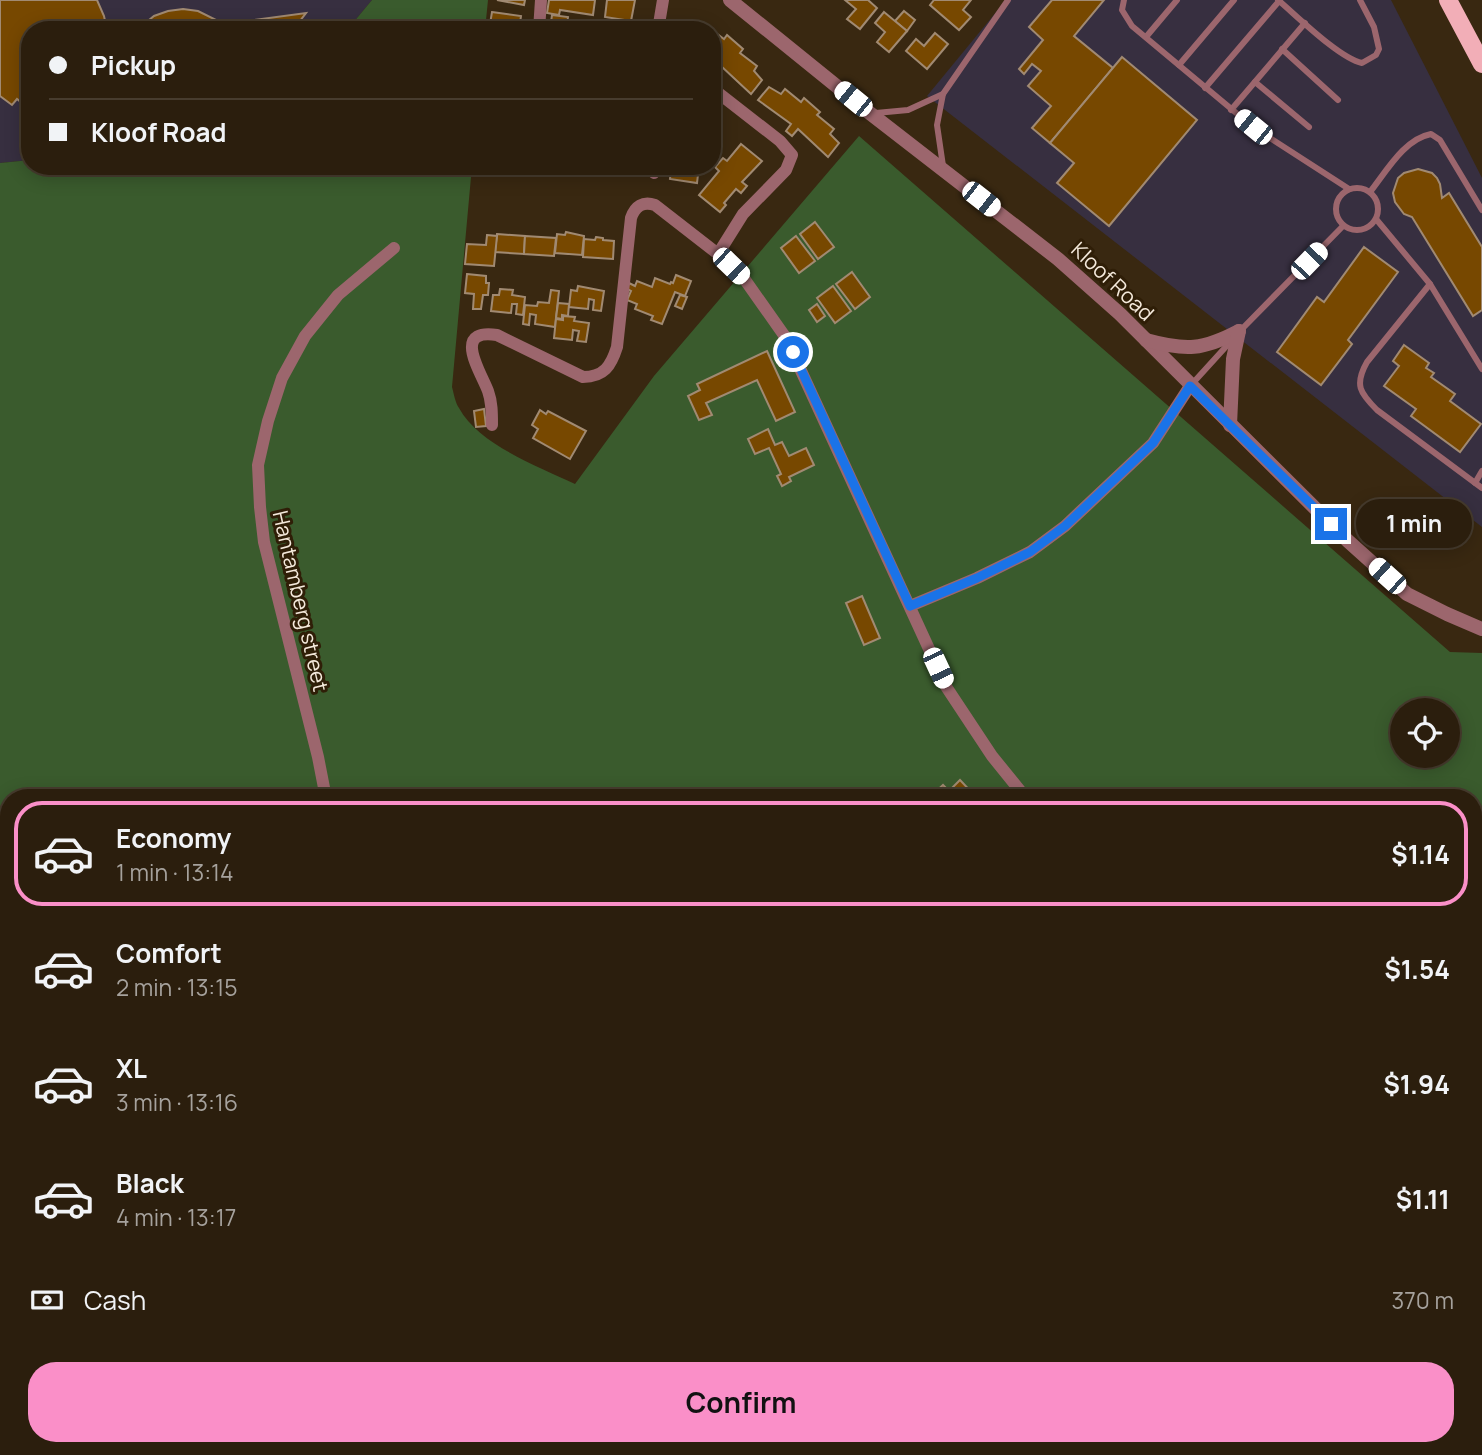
<!DOCTYPE html>
<html lang="en">
<head>
<meta charset="utf-8">
<style>
  :root { --surface:#2b1e0d; --page:#372b1b; --text:#f1f3f6; --muted:#a6a29d; --line:#473c2e; --accent:#fa8fc8 }
  body { margin:0; font-family:Manrope,sans-serif; background:var(--page); color:var(--text); height:100vh; display:flex; flex-direction:column; font-size:26px; white-space:nowrap }
  * { box-sizing:border-box; margin:0 }
  p { font-size:23px; color:var(--muted) }
  .icon { flex:none; width:38px; height:38px; fill:none; stroke:currentColor; stroke-width:2; stroke-linecap:round; stroke-linejoin:round }
  .map { position:relative; flex:1; overflow:hidden }
  .drawer { position:absolute; left:0px; top:789px; width:1482px; height:667px; display:flex; flex-direction:column; background:var(--surface); border-radius:28px 28px 0 0; box-shadow:0 4px 18px #0003,0 0 0 2px var(--line) }
  .drawer>* { flex:none }
  .top-card { position:absolute; left:21px; top:21px; width:700px; height:154px; border-radius:28px; box-shadow:0 4px 18px #0003,0 0 0 2px var(--line); display:grid; align-content:center; height:154px; padding:0 28px; background:var(--surface) }
  .controls { position:absolute; left:1390px; top:698px; display:grid; gap:14px }
  .controls a { display:grid; place-items:center; width:70px; height:70px; border-radius:50%; background:var(--surface); box-shadow:0 4px 18px #0003,0 0 0 2px var(--line); font-size:35px }
  .end { position:absolute; width:32px; height:32px; margin:-16px; border:9px solid #1a73e8; background:#fff; box-shadow:0 0 0 4px #fff }
  .from { border-radius:50% }
  .bubble { position:absolute; height:49px; border-radius:24px; background:var(--surface); box-shadow:0 4px 18px #0003,0 0 0 2px var(--line); font-size:23px; font-weight:700; line-height:49px; text-align:center }
  .car { position:absolute; width:21px; height:42px; margin:-21px -10px; border-radius:9px; box-shadow:0 0 5px 2px #0007; background:linear-gradient(#fff 24%,#345 0 40%,#fff 0 76%,#345 0 86%,#fff 0) }
  .top-card b { display:flex; align-items:center; gap:24px; height:66px; font-size:26px }
  .top-card b+b { border-top:2px solid var(--line) }
  .top-card i { width:18px; height:18px; background:var(--text) }
  ul { padding:12px 0 0; list-style:none }
  li { display:flex; align-items:center; gap:21px; height:105px; margin:0 14px 10px; padding:0 14px; border:4px solid transparent; border-radius:28px }
  li div { flex:1 }
  li b { display:block; font-size:26px }
  li em { font-style:normal; font-weight:700 }
  li.current { border-color:var(--accent) }
  li>.icon { width:63px; height:63px; stroke-width:1.5 }
  .pay { display:flex; align-items:center; gap:18px; height:77px; padding:0 28px; font-size:26px }
  .pay p { margin-inline-start:auto }
  .action { display:flex; gap:14px; margin-top:auto; padding:14px 28px }
  .action a { flex:1; height:80px; border-radius:28px; background:var(--accent); color:#111; font-size:28px; font-weight:700; line-height:80px; text-align:center }
  .map>svg:first-child { display:block }
  .commercial { fill:#372f40 }
  .green { fill:#3a5b2d; fill-rule:evenodd }
  .building { fill:#774800; stroke:#a18a72; stroke-width:2 }
  .lines { fill:none; stroke-linecap:round; stroke-linejoin:round }
  .service { stroke:#9c666d; stroke-width:6 }
  .minor { stroke:#9c666d; stroke-width:12 }
  .tertiary { stroke:#9c666d; stroke-width:14 }
  .primary { stroke:#f2aeb7; stroke-width:18 }
  .route { stroke:#1a73e8; stroke-width:9 }
  .labels { text-anchor:middle; dominant-baseline:central; stroke-width:6; stroke-linejoin:round; paint-order:stroke }
  .street-label { font-size:21px; fill:#f5eadc; stroke:#2f1e07 }
</style>
</head>
<body>
<div class="map">
<svg width="1482" height="1455" viewBox="0 0 1482 1455">
  <rect width="100%" height="100%" fill="#392811"/>
  <g class="commercial">
    <path d="M0,0H372L347,30H30V160L0,163Z"/>
    <path d="M1006,0H1391L1482,178V527L927,96Z"/>
  </g>
  <g class="green">
    <path d="M372,0H488L485,30H347Z"/>
    <path d="M859,136L1450,652L1482,653V1455H0V163L30,160V166H472L452,387C454,394 455,402 459,408C479,445 538,466 575,484L654,376ZM1402,710H1447V756H1402ZM9,798H1474V1447H9Z"/>
  </g>
  <g class="building">
    <path d="M0,0H97L104,16L107,30H30V120L23,114L28,108L17,99L12,105L0,96Z"/>
    <path d="M497,0H525L524,5Z"/>
    <path d="M549,0H595L593,15L560,10L559,15L547,13Z"/>
    <path d="M607,0H635L631,21L605,17Z"/>
    <path d="M845,0H868L877,8L860,29L847,19L856,9Z"/>
    <path d="M934,0H971L963,10L971,17L959,30L930,5Z"/>
    <path d="M1052,0H1104L1074,36L1113,68L1050,143L1032,128L1051,106L1028,86L1041,71L1032,64L1024,74L1019,69L1043,40L1029,27Z"/>
    <path d="M183,9L198,11L224,24L306,13L293,30H137L154,16L168,11Z"/>
    <path d="M904,11L915,20L907,31L895,21Z"/>
    <path d="M492,12L521,16L519,30H489Z"/>
    <path d="M884,12L907,31L889,52L877,42L885,32L875,23Z"/>
    <path d="M552,15L568,17L567,25L551,22Z"/>
    <path d="M555,24L593,30H555Z"/>
    <path d="M712,30L724,39L727,35L743,49L740,53L757,66L754,71L762,80L751,94L721,66L716,73L712,70L714,61L712,59Z"/>
    <path d="M935,33L948,44L927,69L906,51L916,39L924,46Z"/>
    <path d="M1122,57L1197,120L1109,226L1057,183L1074,163L1050,143Z"/>
    <path d="M769,87L781,94L785,89L801,102L804,98L820,112L817,115L834,129L830,134L839,143L828,157L798,129L792,136L786,131L791,124L758,100Z"/>
    <path d="M741,144L762,161L742,182L747,186L741,193L736,189L724,203L726,205L720,212L699,195L719,171L715,167L723,158L727,161Z"/>
    <path d="M590,166H621L620,173Z"/>
    <path d="M675,166H699L697,183L670,179L671,169L674,170Z"/>
    <path d="M1418,169L1432,173L1437,178L1440,184L1442,198L1449,193L1482,247V310L1473,316L1412,217L1404,214L1395,202L1393,193L1398,178L1404,173Z"/>
    <path d="M815,222L834,247L818,259L800,234Z"/>
    <path d="M566,232L584,236L582,255L555,253L557,234L565,235Z"/>
    <path d="M497,234L525,236L524,254L495,252Z"/>
    <path d="M487,235L497,236L494,266L465,264L467,244L486,245Z"/>
    <path d="M525,236L556,238L554,256L524,254Z"/>
    <path d="M796,236L815,261L799,273L781,248Z"/>
    <path d="M596,237L603,238V240L614,241L613,259L583,257L584,239L595,240Z"/>
    <path d="M1364,247L1398,272L1348,340L1352,344L1321,385L1277,352L1317,297L1324,302Z"/>
    <path d="M852,272L870,297L855,309L836,284Z"/>
    <path d="M467,274L486,276V283H489L488,295H483L481,309H473L474,294L465,293Z"/>
    <path d="M676,275L691,281L685,296L675,292L662,324L651,320L653,316L635,309L637,304L627,300L631,291L627,289L629,283L635,286L637,281L652,287L655,278L670,284L671,282L673,283Z"/>
    <path d="M578,286L604,291L601,311L593,310L594,300L589,299L588,309L569,307L571,290L577,291Z"/>
    <path d="M833,286L851,311L835,323L817,298Z"/>
    <path d="M500,289L513,290L512,295L525,297L523,315L516,314L517,304H512L511,313L491,311L493,295H499Z"/>
    <path d="M551,290L559,291L555,327L535,324L536,315L530,314L529,325L523,324L525,305L537,306L538,302L549,303Z"/>
    <path d="M680,295L687,297L682,309L675,306Z"/>
    <path d="M558,303L569,304L568,316L562,315V319L556,318Z"/>
    <path d="M817,304L825,316L817,322L809,310Z"/>
    <path d="M563,316L575,317L574,321L589,323L586,342L577,341L579,331L573,330L572,340L554,338L556,319L563,320Z"/>
    <path d="M1404,345L1429,363L1426,368L1434,373L1431,377L1455,394L1450,401L1481,424L1460,452L1411,416L1416,409L1384,386L1399,366L1393,361Z"/>
    <path d="M767,351L795,412L776,421L757,380L706,403L712,415L699,420L688,396L700,390L697,384Z"/>
    <path d="M484,409L486,426L476,427L474,411Z"/>
    <path d="M540,410L546,414L548,411L586,431L570,459L533,438L538,429L532,425Z"/>
    <path d="M768,429L775,445L782,442L789,456L806,448L814,465L789,477L791,481L782,486L777,476L781,474L769,448L755,454L748,439Z"/>
    <path d="M862,596L880,638L864,645L846,603Z"/>
    <path d="M960,780L977,798H929L943,785L949,791Z"/>
    <path d="M9,1090V1120L3,1125L9,1131V1148L5,1152L0,1147V1099Z"/>
    <path d="M1482,1119V1164L1478,1167L1474,1161V1125Z"/>
    <path d="M1352,1447H1401L1387,1455H1341Z"/>
  </g>
  <g class="lines">
    <g class="service">
      <path d="M1124,0L1122,10L1132,26L1253,127L1349,189"/>
      <path d="M1278,0C1297,16 1339,58 1362,63L1376,55L1379,49L1374,27L1360,0"/>
      <path d="M1146,37L1177,0"/>
      <path d="M1282,49L1338,100"/>
      <path d="M1179,65L1234,0"/>
      <path d="M1255,82L1309,127"/>
      <path d="M1205,88L1280,0"/>
      <path d="M1231,110L1305,23"/>
      <path d="M876,113L908,110L943,94"/>
      <path d="M943,166L937,125L943,94L1008,0"/>
      <circle cx="1357" cy="209" r="21"/>
      <path d="M1370,192C1386,172 1404,139 1431,134L1440,140L1482,210"/>
      <path d="M1376,219L1430,284L1482,369"/>
      <path d="M1430,284L1367,362C1354,385 1360,393 1377,410L1482,488"/>
      <path d="M1239,332L1343,226"/>
      <path d="M1192,384L1232,340"/>
      <path d="M1475,483L1482,471"/>
    </g>
    <g class="minor">
      <path d="M539,30L541,0"/>
      <path d="M658,30L663,0"/>
      <path d="M712,88L780,141L792,155L786,170L743,214L718,254"/>
      <path d="M654,173L655,166"/>
      <path d="M492,425C492,413 492,402 488,391C481,372 451,328 497,335L583,377C604,377 611,366 617,347L631,218C635,206 643,201 655,205L718,254L743,277L786,338L947,688L992,756L1026,798"/>
      <path d="M910,606L977,578L1030,552L1065,526L1153,443L1190,386"/>
      <path d="M326,798L318,757L264,542L260,507L258,465L268,421L282,378L305,336L338,295L394,248"/>
      <path d="M1474,1036L1482,1048"/>
      <path d="M0,1047L9,1046"/>
      <path d="M1474,1083L1482,1077"/>
      <path d="M1449,1447L1452,1455"/>
      <path d="M22,1455L26,1447"/>
    </g>
    <g class="tertiary">
      <path d="M730,0L871,114L1058,259L1120,314L1348,541L1407,594L1447,614L1482,629"/>
      <path d="M1146,340C1186,351 1203,350 1239,331"/>
      <path d="M1230,425L1233,359L1239,331"/>
    </g>
    <path class="primary" d="M1448,0L1482,64"/>
  </g>
  <g class="lines">
    <path class="route" d="M793,352L910,606L977,578L1030,552L1065,526L1153,443L1190,386L1331,524"/>
  </g>
  <g class="labels">
    <g class="street-label">
      <text transform="translate(1113 281) rotate(43)">Kloof Road</text>
      <text transform="translate(301 601) rotate(77)">Hantamberg street</text>
    </g>
  </g>
</svg>
<div class="controls">
<a><svg class="icon" aria-label="locate" viewBox="0 0 24 24"><circle cx="12" cy="12" r="6"/><path d="M12 2v4M12 18v4M2 12h4M18 12h4"/></svg></a>
</div>
<i class="end from" style="left:793px;top:352px"></i>
<i class="end" style="left:1331px;top:524px"></i>
<div class="bubble" style="left:1356px;top:499px;width:116px">1 min</div>
<i class="car" style="left:853px;top:99px;rotate:309deg"></i>
<i class="car" style="left:1253px;top:127px;rotate:309deg"></i>
<i class="car" style="left:981px;top:199px;rotate:128deg"></i>
<i class="car" style="left:1309px;top:261px;rotate:44deg"></i>
<i class="car" style="left:731px;top:266px;rotate:134deg"></i>
<i class="car" style="left:1387px;top:576px;rotate:312deg"></i>
<i class="car" style="left:938px;top:668px;rotate:155deg"></i>
<div class="top-card">
<b><i class="from"></i>Pickup</b>
<b><i></i>Kloof Road</b>
</div>
<section class="drawer">
<ul>
<li class="current"><svg class="icon" aria-label="car" viewBox="0 0 24 24"><path d="M5 17H2v-5l4-1 3-4h7l3 4 3 1v5h-3M9 17h6M6 11h13"/><circle cx="7" cy="17" r="2"/><circle cx="17" cy="17" r="2"/></svg><div><b>Economy</b><p>1 min · 13:14</p></div><em>$1.14</em></li>
<li><svg class="icon" aria-label="car" viewBox="0 0 24 24"><path d="M5 17H2v-5l4-1 3-4h7l3 4 3 1v5h-3M9 17h6M6 11h13"/><circle cx="7" cy="17" r="2"/><circle cx="17" cy="17" r="2"/></svg><div><b>Comfort</b><p>2 min · 13:15</p></div><em>$1.54</em></li>
<li><svg class="icon" aria-label="car" viewBox="0 0 24 24"><path d="M5 17H2v-5l4-1 3-4h7l3 4 3 1v5h-3M9 17h6M6 11h13"/><circle cx="7" cy="17" r="2"/><circle cx="17" cy="17" r="2"/></svg><div><b>XL</b><p>3 min · 13:16</p></div><em>$1.94</em></li>
<li><svg class="icon" aria-label="car" viewBox="0 0 24 24"><path d="M5 17H2v-5l4-1 3-4h7l3 4 3 1v5h-3M9 17h6M6 11h13"/><circle cx="7" cy="17" r="2"/><circle cx="17" cy="17" r="2"/></svg><div><b>Black</b><p>4 min · 13:17</p></div><em>$1.11</em></li>
</ul>
<div class="pay"><svg class="icon" aria-label="cash" viewBox="0 0 24 24"><path d="M3 7h18v10H3z"/><circle cx="12" cy="12" r="2"/></svg>Cash<p>370 m</p></div>
<div class="action"><a>Confirm</a></div>
</section>
</div>
</body>
</html>
